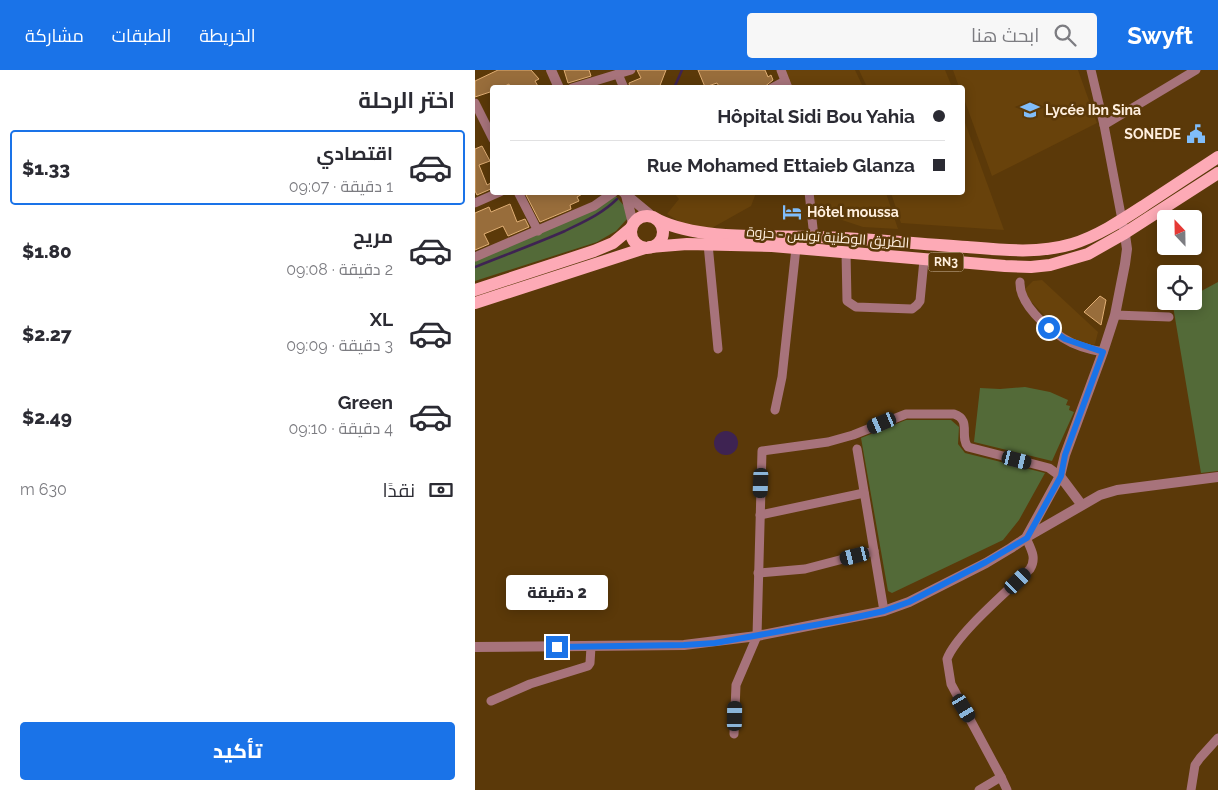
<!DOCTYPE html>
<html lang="ar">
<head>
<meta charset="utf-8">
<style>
  :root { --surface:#fff; --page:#f7f7f7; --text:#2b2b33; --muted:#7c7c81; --line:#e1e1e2; --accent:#1a73e8 }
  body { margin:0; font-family:Raleway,Cairo,sans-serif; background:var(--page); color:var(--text); direction:rtl; height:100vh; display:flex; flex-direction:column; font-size:19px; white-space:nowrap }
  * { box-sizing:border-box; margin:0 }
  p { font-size:16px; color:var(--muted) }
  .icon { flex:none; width:28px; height:28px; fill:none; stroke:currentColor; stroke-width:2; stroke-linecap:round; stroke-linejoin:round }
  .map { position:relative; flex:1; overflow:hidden; direction:ltr }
  .side { display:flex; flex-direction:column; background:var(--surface); width:475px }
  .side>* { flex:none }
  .hud { position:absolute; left:15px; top:15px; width:475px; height:110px; border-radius:5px; box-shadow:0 2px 12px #0003; direction:rtl; display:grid; align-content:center; height:110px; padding:0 20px; background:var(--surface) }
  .needle { width:32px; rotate:338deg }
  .controls { position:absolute; left:682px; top:140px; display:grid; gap:10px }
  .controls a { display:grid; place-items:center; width:45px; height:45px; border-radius:5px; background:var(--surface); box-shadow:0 2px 12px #0003; font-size:25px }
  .end { position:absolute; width:22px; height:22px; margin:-11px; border:6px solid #1a73e8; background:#fff; box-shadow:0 0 0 2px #fff }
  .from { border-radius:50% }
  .bubble { position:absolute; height:35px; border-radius:5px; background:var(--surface); box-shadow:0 2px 12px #0003; font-size:16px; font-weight:800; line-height:35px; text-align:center; direction:rtl }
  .car { position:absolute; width:15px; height:30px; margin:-15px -8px; border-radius:6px; box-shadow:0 0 4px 1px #0007; background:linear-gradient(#222 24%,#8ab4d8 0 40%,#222 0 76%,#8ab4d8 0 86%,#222 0) }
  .hud b { display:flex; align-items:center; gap:18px; height:48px; font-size:19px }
  .hud b+b { border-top:1px solid var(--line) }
  .hud i { width:12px; height:12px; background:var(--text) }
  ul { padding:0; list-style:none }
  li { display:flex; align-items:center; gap:15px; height:75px; margin:0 10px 8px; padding:0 10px; border:2px solid transparent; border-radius:5px }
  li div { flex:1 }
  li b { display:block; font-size:19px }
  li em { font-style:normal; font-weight:800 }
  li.active { border-color:var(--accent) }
  li>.icon { width:45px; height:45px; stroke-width:1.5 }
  h2 { padding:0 20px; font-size:22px; line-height:60px }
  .pay { display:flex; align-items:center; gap:12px; height:55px; padding:0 20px; font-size:19px }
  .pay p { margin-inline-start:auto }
  .button { display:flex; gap:10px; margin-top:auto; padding:10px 20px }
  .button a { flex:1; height:58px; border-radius:5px; background:var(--accent); color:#fff; font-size:20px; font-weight:800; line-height:58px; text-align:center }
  header { display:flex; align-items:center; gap:30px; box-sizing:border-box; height:70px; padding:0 25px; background:var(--accent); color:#fff }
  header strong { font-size:24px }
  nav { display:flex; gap:28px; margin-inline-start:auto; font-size:18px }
  .search { width:350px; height:45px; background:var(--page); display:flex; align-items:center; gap:12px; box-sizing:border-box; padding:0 18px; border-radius:5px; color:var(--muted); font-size:19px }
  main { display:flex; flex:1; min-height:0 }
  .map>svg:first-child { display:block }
  .built { fill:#68420b }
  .green { fill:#536a38 }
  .water { fill:#3e2352 }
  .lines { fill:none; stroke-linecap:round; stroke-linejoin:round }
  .stream { stroke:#3e2352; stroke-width:2.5 }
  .building { fill:#986d3b; stroke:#e1af75 }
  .minor { stroke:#a7737b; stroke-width:9 }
  .tertiary { stroke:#a7737b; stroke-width:10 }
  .primary { stroke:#fdaab6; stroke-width:12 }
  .route { stroke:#1a73e8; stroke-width:6 }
  .labels { text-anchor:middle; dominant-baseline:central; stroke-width:5; stroke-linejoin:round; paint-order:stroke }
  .shield { fill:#5b3909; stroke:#ceb89e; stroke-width:1 }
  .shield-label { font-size:12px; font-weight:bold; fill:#ffefde }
  .poi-label { font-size:14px; font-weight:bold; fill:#ffefde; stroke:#5b3909; text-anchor:start }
  .street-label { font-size:14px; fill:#ffefde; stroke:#5b3909 }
</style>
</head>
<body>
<header>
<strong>Swyft</strong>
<div class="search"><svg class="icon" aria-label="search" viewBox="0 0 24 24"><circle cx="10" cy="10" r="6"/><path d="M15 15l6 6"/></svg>ابحث هنا</div>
<nav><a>الخريطة</a><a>الطبقات</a><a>مشاركة</a></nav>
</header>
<main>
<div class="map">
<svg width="743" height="720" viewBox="0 0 743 720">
  <rect width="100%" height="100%" fill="#5b3909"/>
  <g class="built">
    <path d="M309,0H380L388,17H316Z"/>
    <path d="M384,0H470L477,17H392Z"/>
    <path d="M478,0H603L622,53L517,106L488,26V18L484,17Z"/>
    <path d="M488,47L529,160L426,153L416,123L488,122Z"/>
    <path d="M199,123H281L276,136L235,159L212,156L192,144L204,129Z"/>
    <path d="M337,123H411L423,159L388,157L340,141Z"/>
    <path d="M567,210L623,262L620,274L614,276L591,268L549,224V220L558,211Z"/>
  </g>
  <g class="green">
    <path d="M139,124L150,137L152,149L141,161L122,172L0,211V190Z"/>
    <path d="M743,212V401L726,403L698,236L706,231H719V225Z"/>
    <path d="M550,317L575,322L593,330L591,335L595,336L594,340L599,342L577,391L499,372L505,318L525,319Z"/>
    <path d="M431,350H476L484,357L483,374L490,383L570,403L544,450L528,470L417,523L413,521L386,368Z"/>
  </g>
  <circle class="water" cx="251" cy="373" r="12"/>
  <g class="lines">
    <g class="stream">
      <path d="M199,18L207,0"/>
      <path d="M0,197C30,185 60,174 90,161C108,152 127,144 142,129"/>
    </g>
  </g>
  <g class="building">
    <path d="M23,0H56L64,9L60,11L64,18H35L34,14L26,18H18V21L0,27V11Z"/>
    <path d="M89,0H114L116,6L93,13Z"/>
    <path d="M162,0H191L184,18H155L154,13L166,8Z"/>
    <path d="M223,0H290L293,7L296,5L298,10L288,18H245L242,13L230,17Z"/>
    <path d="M7,76L15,91L4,95L12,115L18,112V118L2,125L0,121V79Z"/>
    <path d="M56,122H111L102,127L104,131L95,135L96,139L65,152L51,125Z"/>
    <path d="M35,134L42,152L50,149L54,157L33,166L28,156L9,164L14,174L0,180V143L14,137L16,142Z"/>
    <path d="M625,226L631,230L626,255L609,242Z"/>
  </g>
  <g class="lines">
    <g class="minor">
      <path d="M306,0L313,18"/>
      <path d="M616,0L629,55L647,150"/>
      <path d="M143,4L149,18"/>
      <path d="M97,18L156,0"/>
      <path d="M297,18L310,11"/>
      <path d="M0,33L18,69"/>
      <path d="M629,55L721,0"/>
      <path d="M43,122L63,161"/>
      <path d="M334,122L339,167"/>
      <path d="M0,133L25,122"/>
      <path d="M233,174L243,279"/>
      <path d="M371,182L372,231L381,237L437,239L442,235L445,231L449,190"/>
      <path d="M0,187L119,136L139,122"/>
      <path d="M545,212C544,234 571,257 588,268C599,275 616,280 628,282"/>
      <path d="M640,245L694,247"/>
      <path d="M300,340L307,307L321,178"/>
      <path d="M382,379L409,541"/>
      <path d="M285,445L389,423"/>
      <path d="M283,503L330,499L399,481"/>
      <path d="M16,631L55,614L113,596L115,593L116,577"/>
      <path d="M259,664L261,615L282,566L287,381L353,372L378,365L431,344H479C497,350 484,366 493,377L574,398L585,406"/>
      <path d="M526,707L532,720"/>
      <path d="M504,720L526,707L476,614L472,589C482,563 534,520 555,499C562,488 556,479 551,468"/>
      <path d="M716,720L720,695L725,688L743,668"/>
    </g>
    <g class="tertiary">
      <path d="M76,0L84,18"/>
      <path d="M148,122L177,146"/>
      <path d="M151,125L158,154"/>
      <path d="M585,406L606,434"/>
      <path d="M552,467L625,425L642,420L743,407"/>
      <path d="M0,577L209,575L282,566L409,541L434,532L511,493L536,478L551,468L585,406L590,385L628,282L640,245L650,194L652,179L649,158"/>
    </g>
    <g class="primary">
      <circle cx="172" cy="162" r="16"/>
      <path d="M183,150C227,171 292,165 340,167C391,168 441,174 492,177C527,180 563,184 597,174C623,166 647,150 670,135C694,119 719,103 743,87"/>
      <path d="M175,177L212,174L297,176L530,196L556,197L575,195L613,184L650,163L743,103"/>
      <path d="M0,220L119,181L138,173L156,158"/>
      <path d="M0,233L170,178"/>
    </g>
  </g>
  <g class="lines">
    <path class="route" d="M82,577L209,575L240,573L373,549L409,541L434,532L511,492L552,468L586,406L590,385L628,282L590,269L574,258"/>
  </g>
  <defs>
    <g id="school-bare" transform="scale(1.5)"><path d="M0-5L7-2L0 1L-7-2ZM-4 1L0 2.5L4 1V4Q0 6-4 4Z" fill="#80bdfa" stroke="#5b3909" stroke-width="2.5" paint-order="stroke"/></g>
    <g id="civic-bare" transform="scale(1.5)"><path d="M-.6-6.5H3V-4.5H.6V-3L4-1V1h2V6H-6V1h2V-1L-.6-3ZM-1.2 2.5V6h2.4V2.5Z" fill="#80bdfa" stroke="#5b3909" stroke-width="2.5" paint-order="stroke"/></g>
    <g id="hotel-bare" transform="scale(1.5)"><path d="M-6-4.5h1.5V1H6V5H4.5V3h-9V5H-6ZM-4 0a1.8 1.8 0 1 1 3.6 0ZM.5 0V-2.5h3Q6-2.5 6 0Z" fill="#80bdfa" stroke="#5b3909" stroke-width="2.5" paint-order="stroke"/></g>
  </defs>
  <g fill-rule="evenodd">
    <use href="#school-bare" x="555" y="40"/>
    <use href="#civic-bare" x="721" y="64"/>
    <use href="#hotel-bare" x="317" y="142"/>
  </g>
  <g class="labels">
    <rect class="shield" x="453.5" y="182.5" width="35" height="19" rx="4"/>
    <g class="shield-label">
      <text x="471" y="192">RN3</text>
    </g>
    <g class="poi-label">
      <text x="570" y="40">Lycée Ibn Sina</text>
      <text x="706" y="64" text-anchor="end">SONEDE</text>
      <text x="332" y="142">Hôtel moussa</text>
    </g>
    <g class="street-label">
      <text transform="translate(353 167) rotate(4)">الطريق الوطنية تونس - حزوة</text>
    </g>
  </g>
</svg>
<div class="controls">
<a><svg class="needle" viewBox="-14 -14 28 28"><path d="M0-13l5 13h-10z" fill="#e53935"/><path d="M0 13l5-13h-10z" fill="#7c7c81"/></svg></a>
<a><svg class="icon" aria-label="locate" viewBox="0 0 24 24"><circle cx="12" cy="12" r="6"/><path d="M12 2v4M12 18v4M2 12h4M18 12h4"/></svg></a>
</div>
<i class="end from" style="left:574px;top:258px"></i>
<i class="end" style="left:82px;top:577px"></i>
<div class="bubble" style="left:31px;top:505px;width:102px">2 دقيقة</div>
<i class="car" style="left:407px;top:353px;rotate:247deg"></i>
<i class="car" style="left:542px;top:390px;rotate:104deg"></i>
<i class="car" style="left:286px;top:413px;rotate:182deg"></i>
<i class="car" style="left:380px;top:486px;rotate:256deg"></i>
<i class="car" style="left:543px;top:511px;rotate:46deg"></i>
<i class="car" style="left:489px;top:638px;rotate:149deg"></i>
<i class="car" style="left:260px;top:646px;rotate:1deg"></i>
<div class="hud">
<b><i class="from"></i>Hôpital Sidi Bou Yahia</b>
<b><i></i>Rue Mohamed Ettaieb Glanza</b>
</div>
</div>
<section class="side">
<h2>اختر الرحلة</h2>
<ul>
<li class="active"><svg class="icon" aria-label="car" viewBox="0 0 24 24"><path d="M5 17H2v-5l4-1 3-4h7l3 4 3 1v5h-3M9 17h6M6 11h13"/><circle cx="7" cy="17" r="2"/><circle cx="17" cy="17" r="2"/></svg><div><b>اقتصادي</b><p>1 دقيقة · 09:07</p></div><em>$1.33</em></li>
<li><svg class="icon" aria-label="car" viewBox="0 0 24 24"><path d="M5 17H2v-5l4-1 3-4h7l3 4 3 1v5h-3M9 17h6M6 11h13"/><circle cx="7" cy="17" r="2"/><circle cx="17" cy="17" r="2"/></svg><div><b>مريح</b><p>2 دقيقة · 09:08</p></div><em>$1.80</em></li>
<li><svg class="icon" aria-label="car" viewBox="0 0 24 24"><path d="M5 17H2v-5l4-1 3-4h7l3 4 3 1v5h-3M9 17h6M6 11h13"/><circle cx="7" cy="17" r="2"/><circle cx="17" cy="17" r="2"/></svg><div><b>XL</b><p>3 دقيقة · 09:09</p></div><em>$2.27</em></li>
<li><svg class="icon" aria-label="car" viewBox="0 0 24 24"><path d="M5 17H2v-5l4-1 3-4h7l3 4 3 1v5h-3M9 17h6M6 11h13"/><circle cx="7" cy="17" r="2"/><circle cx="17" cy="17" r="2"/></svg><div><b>Green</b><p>4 دقيقة · 09:10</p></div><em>$2.49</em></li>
</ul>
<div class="pay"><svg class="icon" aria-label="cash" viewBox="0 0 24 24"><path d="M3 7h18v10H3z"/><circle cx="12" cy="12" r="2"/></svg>نقدًا<p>630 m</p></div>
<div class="button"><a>تأكيد</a></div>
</section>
</main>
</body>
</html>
